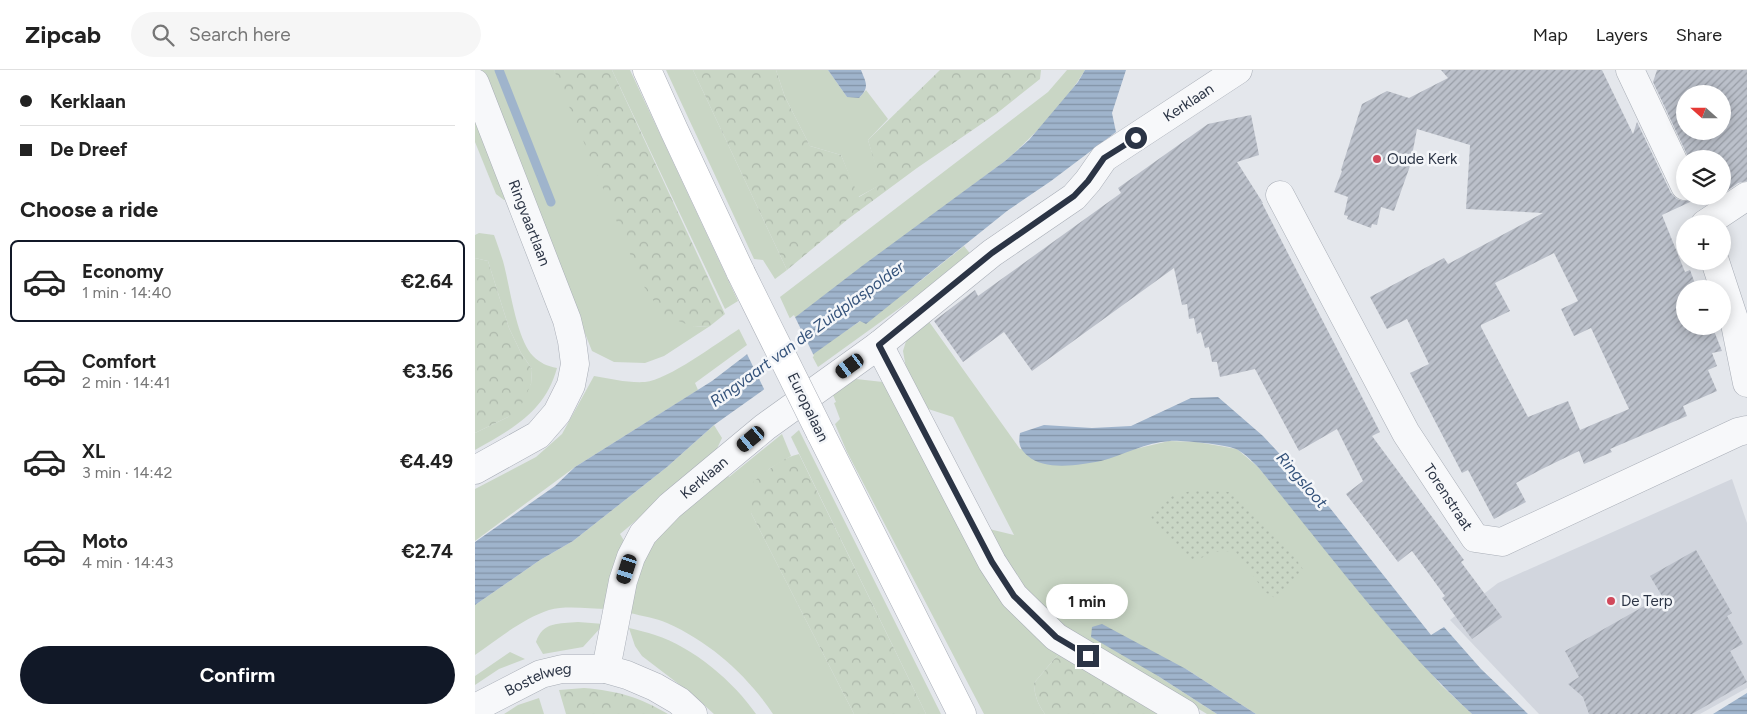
<!DOCTYPE html>
<html lang="en">
<head>
<meta charset="utf-8">
<style>
  :root { --surface:#fff; --page:#f6f6f6; --text:#222; --muted:#767676; --line:#e0e0e0; --accent:#111827 }
  body { margin:0; font-family:Figtree,sans-serif; background:var(--page); color:var(--text); height:100vh; display:flex; flex-direction:column; font-size:19px; white-space:nowrap }
  * { box-sizing:border-box; margin:0 }
  p { font-size:16px; color:var(--muted) }
  .icon { flex:none; width:28px; height:28px; fill:none; stroke:currentColor; stroke-width:2; stroke-linecap:round; stroke-linejoin:round }
  .map { position:relative; flex:1; overflow:hidden }
  .details { display:flex; flex-direction:column; background:var(--surface); width:475px }
  .details>* { flex:none }
  .guide { display:grid; align-content:center; height:110px; padding:0 20px; background:var(--surface) }
  .needle { width:32px; rotate:291deg }
  .tools { position:absolute; left:1201px; top:15px; display:grid; gap:10px }
  .tools a { display:grid; place-items:center; width:55px; height:55px; border-radius:50%; background:var(--surface); box-shadow:0 2px 12px #0003; font-size:25px }
  .end { position:absolute; width:22px; height:22px; margin:-11px; border:6px solid #2b3445; background:#fff; box-shadow:0 0 0 2px #fff }
  .from { border-radius:50% }
  .bubble { position:absolute; height:35px; border-radius:18px; background:var(--surface); box-shadow:0 2px 12px #0003; font-size:16px; font-weight:700; line-height:35px; text-align:center }
  .car { position:absolute; width:15px; height:30px; margin:-15px -8px; border-radius:6px; box-shadow:0 0 4px 1px #0007; background:linear-gradient(#222 24%,#8ab4d8 0 40%,#222 0 76%,#8ab4d8 0 86%,#222 0) }
  .guide b { display:flex; align-items:center; gap:18px; height:48px; font-size:19px }
  .guide b+b { border-top:1px solid var(--line) }
  .guide i { width:12px; height:12px; background:var(--text) }
  ul { padding:0; list-style:none }
  li { display:flex; align-items:center; gap:15px; height:82px; margin:0 10px 8px; padding:0 10px; border:2px solid transparent; border-radius:8px }
  li div { flex:1 }
  li b { display:block; font-size:19px }
  li em { font-style:normal; font-weight:700 }
  li.active { border-color:var(--accent) }
  li>.icon { width:45px; height:45px; stroke-width:1.5 }
  h2 { padding:0 20px; font-size:22px; line-height:60px }
  .action { display:flex; gap:10px; margin-top:auto; padding:10px 20px }
  .action a { flex:1; height:58px; border-radius:30px; background:var(--accent); color:#fff; font-size:20px; font-weight:700; line-height:58px; text-align:center }
  header { display:flex; align-items:center; gap:30px; box-sizing:border-box; height:70px; padding:0 25px; background:var(--surface); border-bottom:1px solid var(--line) }
  header strong { font-size:24px }
  nav { display:flex; gap:28px; margin-inline-start:auto; font-size:18px }
  .search { width:350px; height:45px; background:var(--page); display:flex; align-items:center; gap:12px; box-sizing:border-box; padding:0 18px; border-radius:28px; color:var(--muted); font-size:19px }
  main { display:flex; flex:1; min-height:0 }
  .map>svg:first-child { display:block }
  .built { fill:#d2d6de }
  .grass { fill:#c9d6c5 }
  .forest { fill:url(#forest-crowns) }
  .garden { fill:url(#garden-dots) }
  .water { fill:url(#water-rules) }
  .pier { fill:#e4e7ec }
  .lines { fill:none; stroke-linecap:round; stroke-linejoin:round }
  .stream { stroke:#9fb4cc; stroke-width:9 }
  .building { fill:url(#building-hatch); fill-rule:evenodd }
  .minor-casing { stroke:#a9aeb7; stroke-width:29 }
  .tertiary-casing { stroke:#a9aeb7; stroke-width:29 }
  .secondary-casing { stroke:#a9aeb7; stroke-width:29 }
  .minor { stroke:#f7f8fa; stroke-width:28 }
  .tertiary { stroke:#f7f8fa; stroke-width:28 }
  .secondary { stroke:#fff; stroke-width:28 }
  .secondary-bridge-casing { stroke:#a9aeb7; stroke-width:29; stroke-linecap:butt }
  .secondary-bridge { stroke:#fff; stroke-width:28 }
  .route { stroke:#2b3445; stroke-width:6 }
  .poi-dot { fill:#d1495b; stroke:#f4f6f9; stroke-width:2 }
  .labels { text-anchor:middle; dominant-baseline:central; stroke-width:5; stroke-linejoin:round; paint-order:stroke }
  .street-label { font-size:15px; fill:#2b3445; stroke:#f4f6f9 }
  .poi-label { font-size:15px; fill:#2b3445; stroke:#f4f6f9; text-anchor:start }
  .water-label { font-size:16px; font-style:italic; fill:#34527a; stroke:#f4f6f9 }
</style>
</head>
<body>
<header>
<strong>Zipcab</strong>
<div class="search"><svg class="icon" aria-label="search" viewBox="0 0 24 24"><circle cx="10" cy="10" r="6"/><path d="M15 15l6 6"/></svg>Search here</div>
<nav><a>Map</a><a>Layers</a><a>Share</a></nav>
</header>
<main>
<section class="details">
<div class="guide">
<b><i class="from"></i>Kerklaan</b>
<b><i></i>De Dreef</b>
</div>
<h2>Choose a ride</h2>
<ul>
<li class="active"><svg class="icon" aria-label="car" viewBox="0 0 24 24"><path d="M5 17H2v-5l4-1 3-4h7l3 4 3 1v5h-3M9 17h6M6 11h13"/><circle cx="7" cy="17" r="2"/><circle cx="17" cy="17" r="2"/></svg><div><b>Economy</b><p>1 min · 14:40</p></div><em>€2.64</em></li>
<li><svg class="icon" aria-label="car" viewBox="0 0 24 24"><path d="M5 17H2v-5l4-1 3-4h7l3 4 3 1v5h-3M9 17h6M6 11h13"/><circle cx="7" cy="17" r="2"/><circle cx="17" cy="17" r="2"/></svg><div><b>Comfort</b><p>2 min · 14:41</p></div><em>€3.56</em></li>
<li><svg class="icon" aria-label="car" viewBox="0 0 24 24"><path d="M5 17H2v-5l4-1 3-4h7l3 4 3 1v5h-3M9 17h6M6 11h13"/><circle cx="7" cy="17" r="2"/><circle cx="17" cy="17" r="2"/></svg><div><b>XL</b><p>3 min · 14:42</p></div><em>€4.49</em></li>
<li><svg class="icon" aria-label="car" viewBox="0 0 24 24"><path d="M5 17H2v-5l4-1 3-4h7l3 4 3 1v5h-3M9 17h6M6 11h13"/><circle cx="7" cy="17" r="2"/><circle cx="17" cy="17" r="2"/></svg><div><b>Moto</b><p>4 min · 14:43</p></div><em>€2.74</em></li>
</ul>
<div class="action"><a>Confirm</a></div>
</section>
<div class="map">
<svg width="1272" height="644" viewBox="0 0 1272 644">
  <defs>
    <pattern id="forest-crowns" width="20" height="18" patternUnits="userSpaceOnUse" patternTransform="scale(1.25)"><rect width="20" height="18" fill="#c9d6c5"/><path d="M2 6a3 3 0 1 1 6 0M12 15a3 3 0 1 1 6 0" fill="none" stroke="#adb8ab"/></pattern>
    <pattern id="garden-dots" width="8" height="8" patternUnits="userSpaceOnUse" patternTransform="scale(1.25)"><rect width="8" height="8" fill="#c9d6c5"/><path d="M2 2h.1M6 6h.1" fill="none" stroke="#adb8ab" stroke-width="1.8" stroke-linecap="round"/></pattern>
    <pattern id="water-rules" width="6" height="5" patternUnits="userSpaceOnUse" patternTransform="scale(1.25)"><rect width="6" height="5" fill="#9fb4cc"/><path d="M0 2.5h6" fill="none" stroke="#8293a7"/></pattern>
    <pattern id="building-hatch" width="6" height="6" patternUnits="userSpaceOnUse" patternTransform="scale(1.25)"><rect width="6" height="6" fill="#bbc0ca"/><path d="M-1 1l2-2M0 6l6-6M5 7l2-2" fill="none" stroke="#989da6"/></pattern>
  </defs>
  <rect width="100%" height="100%" fill="#e4e7ec"/>
  <path class="built" d="M1257,409L1272,453V618L1225,644H1064L975,550L1023,513Z"/>
  <g class="grass">
    <path d="M5,0H79L219,257L235,256L189,286L170,293L139,292L117,281Z"/>
    <path d="M137,0H155L263,231L250,239Z"/>
    <path d="M191,0H218L312,200L300,209L288,190L279,189Z"/>
    <path d="M301,0H353L372,27H385L391,20L413,49L393,70L407,114L383,127L366,85L335,76L310,27Z"/>
    <path d="M592,0H610C591,32 558,67 530,91L316,251L305,227L573,22Z"/>
    <path d="M0,47L32,129L29,130L21,124L0,72Z"/>
    <path d="M4,163L19,165C22,173 25,182 28,191C35,216 41,268 58,286C65,293 72,296 82,298C70,342 37,359 0,380V363L33,347L56,314L57,299L46,283L34,258L13,191L0,188V165Z"/>
    <path d="M489,176L497,186L343,297L336,284L444,212Z"/>
    <path d="M450,246L545,379H660L694,371L722,372L762,379L783,397L966,615L997,644H781L711,599L683,606L742,644H732L584,555L537,506L510,458L539,465L478,347L447,337L432,304L428,281L435,258Z"/>
    <path d="M264,259L272,275L220,313L223,320L100,397L0,471V419L61,387L87,364L119,306C136,309 153,313 170,312C193,310 242,273 264,259Z"/>
    <path d="M381,309L408,312L415,318L586,581L559,613C559,624 563,635 570,644H509L372,382L360,354L365,349L359,333L361,332L358,325Z"/>
    <path d="M239,355L247,368L239,385L145,464L151,474L133,539C114,539 92,535 74,540C47,549 23,569 0,585V535L65,490L98,471L192,397Z"/>
    <path d="M324,360L466,644H451L316,367Z"/>
    <path d="M307,364L316,386L294,399L276,443L379,644H298C272,605 235,572 192,553C181,548 167,546 155,543C159,521 163,499 175,480C192,451 225,426 250,402L254,407Z"/>
    <path d="M103,552L129,554L108,577L68,584L61,572C68,551 84,554 103,552Z"/>
    <path d="M154,558C162,560 172,562 180,565C218,577 259,612 281,644H239L218,625L167,586L160,576Z"/>
    <path d="M35,582L50,589L24,599L0,615V606Z"/>
    <path d="M64,628L69,644H29L43,635Z"/>
  </g>
  <g class="forest">
    <path d="M79,0H137L250,244L235,256L219,257L188,245L168,215Z"/>
    <path d="M218,0H301L310,27L335,76L366,85L384,127L406,114L393,70L465,0H566L565,9L521,44L442,98L373,149L312,200Z"/>
    <path d="M0,188L13,191L34,258L46,283L57,299L56,314L45,338L33,347L0,363Z"/>
    <path d="M324,384L451,644H379L276,443L278,412C292,401 306,388 324,384Z"/>
    <path d="M586,581L694,644H570C563,635 559,624 559,613Z"/>
    <path d="M109,618C143,621 164,627 193,644H91L84,620Z"/>
  </g>
  <path class="garden" d="M719,420L755,422C781,446 810,470 829,501L800,528L790,522L760,481L740,482L719,491L701,478L676,447L697,426Z"/>
  <g class="water">
    <path d="M353,0H386C391,13 395,17 384,28L372,27Z"/>
    <path d="M610,0H651L637,43L641,62L576,111L532,141L391,254L385,251L239,355L192,397L98,471L65,490L0,535V472L80,416L100,397L237,311L387,196L530,91L554,70L603,12Z"/>
    <path d="M743,327L788,366L855,438L956,565L969,557L1006,599L1053,644H997C917,570 852,481 783,397C777,391 770,384 763,380C755,375 706,370 695,371C671,372 649,385 626,391C606,395 569,401 553,386C545,379 543,374 545,363L569,355L617,358L656,356L716,328Z"/>
    <path d="M627,554L711,599L781,644H742L683,606L616,567L617,557Z"/>
    <path d="M1272,623V644H1238Z"/>
  </g>
  <path class="pier" d="M319,245L339,286L290,321L271,282Z"/>
  <g class="lines">
    <path class="stream" d="M24,0L76,132"/>
  </g>
  <g class="building">
    <path d="M966,0H1127L1158,64L1162,52L1196,123L1202,129L1208,131L1216,130L1221,126H1228L1187,145L1210,202L1215,200L1222,219H1210V256H1237L1247,281L1237,283L1242,296L1233,300L1242,321L1208,336L1212,346L1135,379L1137,382L1109,394L1104,381L1067,399L1041,413L1051,432L1019,449L993,400L987,403L935,303L954,294L932,249L912,259L895,227L969,188L973,194L1068,143L991,139L995,75L942,59L935,96L919,141L906,137L902,155L897,154L896,158L872,149L873,146L869,145L873,127L859,122L867,101L866,100L887,34L912,21L934,28L973,8ZM1079,183L1103,231L1086,239L1099,266L1116,258L1154,339L1105,360L1093,331L1053,347L1006,257V255L1035,241L1020,213Z"/>
    <path d="M1182,0H1272V111L1263,113L1248,124V89H1214L1178,12ZM1210,24H1248V61H1210Z"/>
    <path d="M776,45L784,85L762,92L788,133H787L905,362L897,366L989,490L986,492L1027,547L997,569L967,528L970,526L937,481L923,492L871,424L888,411L862,359L824,381L780,299L745,307L742,292H737L734,277L730,278L726,262L722,264L719,248L714,249L712,234L707,235L699,198L557,301L529,262L488,292L459,251L500,220L503,226L646,123L643,118L733,54Z"/>
    <path d="M1221,480L1257,543L1252,546L1268,574L1255,581L1272,612L1217,644H1114L1108,627L1093,614L1104,607L1090,581L1187,526L1175,506Z"/>
  </g>
  <g class="lines">
    <g class="minor-casing">
      <g id="minor">
        <path d="M1155,0L1210,116"/>
        <path id="s1" d="M0,13L92,250L97,271L100,294L96,315L82,343L63,365L0,400"/>
        <path id="s2" d="M805,125L931,363L1000,468L1027,472L1263,362L1272,360"/>
        <path d="M1230,154L1272,126"/>
        <path d="M1240,191L1259,249L1272,313"/>
        <path d="M404,275L517,492L539,526L581,567L710,644"/>
        <path id="s3" d="M131,599L148,511L156,487L168,464L195,436L290,357L404,275L517,183L599,127L613,111L629,88L763,0"/>
      </g>
    </g>
    <g class="tertiary-casing">
      <g id="tertiary">
        <path id="s4" d="M0,638L66,604L87,599H131L152,605L180,617L204,631L218,644"/>
      </g>
    </g>
    <g class="secondary-casing">
      <g id="secondary">
        <path d="M172,0L199,60L266,203"/>
        <path d="M345,362L487,644"/>
      </g>
    </g>
    <use href="#minor" class="minor"/>
    <use href="#tertiary" class="tertiary"/>
    <use href="#secondary" class="secondary"/>
    <g class="secondary-bridge-casing">
      <path id="secondary-bridge" d="M266,203L345,362"/>
    </g>
    <use href="#secondary-bridge" class="secondary-bridge"/>
  </g>
  <g class="lines">
    <path class="route" d="M613,586L581,567L539,526L517,492L404,275L517,183L599,126L613,111L629,88L661,68"/>
  </g>
  <g class="poi-dot">
    <circle cx="902" cy="89" r="5"/>
    <circle cx="1136" cy="531" r="5"/>
  </g>
  <g class="labels">
    <g class="street-label">
      <text stroke="none"><textPath href="#s3" startOffset="839">Kerklaan</textPath></text>
      <text stroke="none"><textPath href="#s1" startOffset="150">Ringvaartlaan</textPath></text>
      <text transform="translate(333 337) rotate(64)">Europalaan</text>
      <text stroke="none"><textPath href="#s3" startOffset="224">Kerklaan</textPath></text>
      <text stroke="none"><textPath href="#s2" startOffset="346">Torenstraat</textPath></text>
      <text stroke="none"><textPath href="#s4" startOffset="70">Bostelweg</textPath></text>
    </g>
    <g class="poi-label">
      <text x="912" y="89">Oude Kerk</text>
      <text x="1146" y="531">De Terp</text>
    </g>
    <g class="water-label">
      <text transform="translate(332 264) rotate(-36)">Ringvaart van de Zuidplaspolder</text>
      <text transform="translate(827 410) rotate(49)">Ringsloot</text>
    </g>
  </g>
</svg>
<div class="tools">
<a><svg class="needle" viewBox="-14 -14 28 28"><path d="M0-13l5 13h-10z" fill="#e53935"/><path d="M0 13l5-13h-10z" fill="#767676"/></svg></a>
<a><svg class="icon" aria-label="layers" viewBox="0 0 24 24"><path d="M12 4l9 5-9 5-9-5zM3 14l9 5 9-5"/></svg></a>
<a>+</a>
<a>−</a>
</div>
<i class="end from" style="left:661px;top:68px"></i>
<i class="end" style="left:613px;top:586px"></i>
<div class="bubble" style="left:571px;top:514px;width:82px">1 min</div>
<i class="car" style="left:375px;top:296px;rotate:234deg"></i>
<i class="car" style="left:276px;top:369px;rotate:230deg"></i>
<i class="car" style="left:152px;top:499px;rotate:198deg"></i>
</div>
</main>
</body>
</html>
